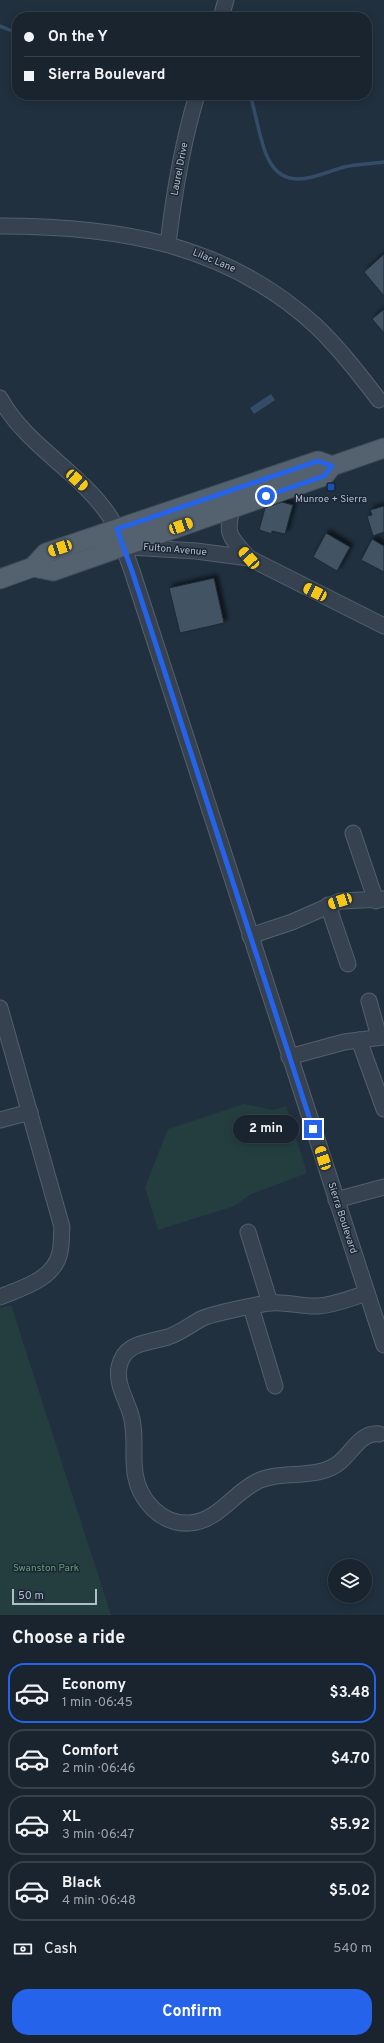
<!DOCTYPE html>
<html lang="en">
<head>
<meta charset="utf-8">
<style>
  :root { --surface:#19242f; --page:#222c37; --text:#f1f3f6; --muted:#9fa4aa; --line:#37414b; --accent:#2563eb }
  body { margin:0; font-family:Overpass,sans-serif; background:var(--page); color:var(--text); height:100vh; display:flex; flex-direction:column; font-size:15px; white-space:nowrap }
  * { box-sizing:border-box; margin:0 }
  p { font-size:13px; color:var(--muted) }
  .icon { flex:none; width:22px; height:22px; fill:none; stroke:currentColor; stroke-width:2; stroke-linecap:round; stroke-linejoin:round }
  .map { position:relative; height:1615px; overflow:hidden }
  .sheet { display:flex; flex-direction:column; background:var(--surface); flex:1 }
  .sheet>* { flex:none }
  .banner { position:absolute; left:12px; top:12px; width:360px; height:88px; border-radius:16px; box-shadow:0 2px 10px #0003,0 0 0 1px var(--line); display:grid; align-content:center; height:88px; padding:0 12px; background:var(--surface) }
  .controls { position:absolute; left:328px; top:1559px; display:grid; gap:8px }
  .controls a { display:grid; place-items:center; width:44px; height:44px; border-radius:50%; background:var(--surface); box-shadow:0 2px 10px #0003,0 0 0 1px var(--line); font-size:20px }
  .scale { position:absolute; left:12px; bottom:10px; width:85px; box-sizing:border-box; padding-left:4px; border:2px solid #b1bcca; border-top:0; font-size:11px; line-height:14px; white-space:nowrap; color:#b1bcca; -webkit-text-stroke:3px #1b2734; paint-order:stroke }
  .end { position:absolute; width:18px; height:18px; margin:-9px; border:5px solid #2563eb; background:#fff; box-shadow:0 0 0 2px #fff }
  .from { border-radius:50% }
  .bubble { position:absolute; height:28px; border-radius:14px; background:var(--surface); box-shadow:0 2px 10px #0003,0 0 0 1px var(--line); font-size:13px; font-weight:700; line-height:28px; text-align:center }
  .car { position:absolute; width:12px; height:24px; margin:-12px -6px; border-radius:5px; box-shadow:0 0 3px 1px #0007; background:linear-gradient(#f5c518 24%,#345 0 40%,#f5c518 0 76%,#345 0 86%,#f5c518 0) }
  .banner b { display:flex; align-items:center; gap:14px; height:38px; font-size:15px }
  .banner b+b { border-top:1px solid var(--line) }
  .banner i { width:10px; height:10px; background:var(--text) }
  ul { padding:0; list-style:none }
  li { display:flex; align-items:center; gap:12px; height:60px; margin:0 8px 6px; padding:0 4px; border:2px solid var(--line); border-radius:16px }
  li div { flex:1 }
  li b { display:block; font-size:15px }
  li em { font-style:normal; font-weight:700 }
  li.active { border-color:var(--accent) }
  li>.icon { width:36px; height:36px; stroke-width:1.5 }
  h2 { padding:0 12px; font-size:18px; line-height:48px }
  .pay { display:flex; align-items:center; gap:10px; height:44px; padding:0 12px; font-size:15px }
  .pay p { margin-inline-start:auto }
  .action { display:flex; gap:8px; margin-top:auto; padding:8px 12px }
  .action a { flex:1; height:46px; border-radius:16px; background:var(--accent); color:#fff; font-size:16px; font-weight:700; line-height:46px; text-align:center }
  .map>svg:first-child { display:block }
  .green { fill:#243e40 }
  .water { fill:#344c68 }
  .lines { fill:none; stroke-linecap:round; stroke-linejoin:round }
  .stream { stroke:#344c68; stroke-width:3.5 }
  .building { fill:#425263; stroke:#1d2936; filter:url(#shadow) }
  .minor-casing { stroke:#545f6d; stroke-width:17 }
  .major-casing { stroke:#3f4b58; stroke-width:21 }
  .minor { stroke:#36424f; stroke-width:15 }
  .major { stroke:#54616f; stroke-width:19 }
  .route { stroke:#2563eb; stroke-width:5 }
  .transit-dot { fill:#1a4fb4; stroke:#1b2734; stroke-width:1.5 }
  .labels { text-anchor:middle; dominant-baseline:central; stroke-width:3; stroke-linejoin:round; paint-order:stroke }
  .street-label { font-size:10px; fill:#b1bcca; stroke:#1b2734 }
  .poi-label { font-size:10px; fill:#b1bcca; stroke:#1b2734 }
  .park-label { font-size:10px; fill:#669d70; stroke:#1b2734 }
</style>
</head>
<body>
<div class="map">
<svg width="384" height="1615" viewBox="0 0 384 1615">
  <defs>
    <filter id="shadow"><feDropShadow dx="3.5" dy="-3.5" stdDeviation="2" flood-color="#0009"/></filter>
  </defs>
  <rect width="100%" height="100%" fill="#21303f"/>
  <g class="green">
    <path d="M244,1104L273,1110L286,1106L307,1173L251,1194L234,1206L158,1230L145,1187L168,1129Z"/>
    <path d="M11,1305L111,1615H0V1308Z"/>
  </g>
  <path class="water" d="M271,394L275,400L254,414L250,408Z"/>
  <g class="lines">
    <g class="stream">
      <path d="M0,26L17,33"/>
      <path d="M250,95C256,114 259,136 266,154C282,194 314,176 344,167C357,164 371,164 384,162"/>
    </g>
  </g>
  <g class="building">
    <path d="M384,254V296L364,272Z"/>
    <path d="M384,309V333L372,319Z"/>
    <path d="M282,502L293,505L285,534L272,531V534L259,530L265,508Z"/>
    <path d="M384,506V532L373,536L367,516L372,515L370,510Z"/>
    <path d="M326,533L350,547L337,571L313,557Z"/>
    <path d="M372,539L384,546V572L361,560Z"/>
    <path d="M214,578L224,623L180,633L169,588Z"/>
  </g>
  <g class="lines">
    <g class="minor-casing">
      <g id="minor">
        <path d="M221,17L226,0"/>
        <path d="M0,226C117,226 226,243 316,326C339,348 359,374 379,400"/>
        <path d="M168,244C174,193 182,144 197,95"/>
        <path d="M0,398C26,446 81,472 110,517C121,533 125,553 132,571L384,1345"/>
        <path d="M233,507C224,535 231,538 249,558"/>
        <path d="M130,547L196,551L249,558L384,626"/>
        <path d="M353,833L376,901"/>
        <path d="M328,905L348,964"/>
        <path d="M250,936L292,922L340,901L384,899"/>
        <path d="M369,1001L379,1037"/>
        <path d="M0,1008L62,1227C61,1235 62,1244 60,1252C55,1279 22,1288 0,1297"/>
        <path d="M359,1040L384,1109"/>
        <path d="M289,1057L344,1042L384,1037"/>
        <path d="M0,1120L30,1112"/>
        <path d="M336,1200L384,1187"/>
        <path d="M248,1232L270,1303"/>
        <path d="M367,1293C351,1298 335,1305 318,1306C302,1307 286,1301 270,1303C259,1304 210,1314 201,1319C190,1325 180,1333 168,1337C148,1343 124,1342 119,1367C116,1383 125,1397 130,1412C137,1432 132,1454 135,1473C139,1500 161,1525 190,1523C218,1521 233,1493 258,1481C285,1469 317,1481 340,1462C353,1451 361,1432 379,1434"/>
        <path d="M251,1307L275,1386"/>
      </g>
    </g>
    <g class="major-casing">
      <g id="major">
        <path d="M33,567L53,571L324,476L332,466L384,448"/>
        <path d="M0,579L33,567L46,553L318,461L332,466"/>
      </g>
    </g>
    <use href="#minor" class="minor"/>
    <use href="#major" class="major"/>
  </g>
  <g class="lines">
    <path class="route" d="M266,496L324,476L332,466L318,461L117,529L132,571L313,1129"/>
  </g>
  <rect class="transit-dot" x="327" y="483" width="8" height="8" rx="2"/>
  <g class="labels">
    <g class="street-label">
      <text transform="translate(180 169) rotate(-79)">Laurel Drive</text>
      <text transform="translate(214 261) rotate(23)">Lilac Lane</text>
      <text transform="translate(175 550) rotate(5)">Fulton Avenue</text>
      <text transform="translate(342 1218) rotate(72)">Sierra Boulevard</text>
    </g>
    <g class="poi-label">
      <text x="331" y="499">Munroe + Sierra</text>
    </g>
    <g class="park-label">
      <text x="46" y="1568">Swanston Park</text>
    </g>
  </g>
</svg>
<div class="controls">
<a><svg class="icon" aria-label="layers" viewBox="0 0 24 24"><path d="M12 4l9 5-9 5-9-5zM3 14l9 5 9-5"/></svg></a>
</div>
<div class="scale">50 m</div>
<i class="end from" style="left:266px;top:496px"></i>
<i class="end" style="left:313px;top:1129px"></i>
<div class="bubble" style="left:233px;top:1115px;width:66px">2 min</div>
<i class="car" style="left:77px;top:480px;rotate:132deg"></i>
<i class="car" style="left:181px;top:526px;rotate:70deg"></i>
<i class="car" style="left:60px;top:548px;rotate:251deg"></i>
<i class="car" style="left:249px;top:558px;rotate:319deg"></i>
<i class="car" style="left:315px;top:592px;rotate:296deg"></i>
<i class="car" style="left:340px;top:901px;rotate:252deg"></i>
<i class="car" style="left:323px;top:1158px;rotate:342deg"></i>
<div class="banner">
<b><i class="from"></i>On the Y</b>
<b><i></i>Sierra Boulevard</b>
</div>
</div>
<section class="sheet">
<h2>Choose a ride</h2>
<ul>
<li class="active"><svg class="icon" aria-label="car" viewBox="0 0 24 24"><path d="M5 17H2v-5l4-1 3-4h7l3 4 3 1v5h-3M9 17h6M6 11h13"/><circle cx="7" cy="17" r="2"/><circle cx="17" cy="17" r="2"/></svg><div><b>Economy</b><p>1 min · 06:45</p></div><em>$3.48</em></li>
<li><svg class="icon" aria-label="car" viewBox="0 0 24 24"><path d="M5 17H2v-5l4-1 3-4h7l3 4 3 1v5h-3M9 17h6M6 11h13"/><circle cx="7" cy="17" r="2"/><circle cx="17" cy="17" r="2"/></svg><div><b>Comfort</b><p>2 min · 06:46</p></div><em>$4.70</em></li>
<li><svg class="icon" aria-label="car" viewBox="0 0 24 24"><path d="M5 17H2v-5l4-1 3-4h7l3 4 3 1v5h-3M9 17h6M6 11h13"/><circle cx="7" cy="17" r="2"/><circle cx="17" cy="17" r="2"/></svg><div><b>XL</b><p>3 min · 06:47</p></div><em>$5.92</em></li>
<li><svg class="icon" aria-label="car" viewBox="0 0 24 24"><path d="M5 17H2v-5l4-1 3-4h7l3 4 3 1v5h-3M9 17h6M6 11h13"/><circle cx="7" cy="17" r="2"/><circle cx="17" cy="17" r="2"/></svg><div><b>Black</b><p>4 min · 06:48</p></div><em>$5.02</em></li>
</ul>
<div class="pay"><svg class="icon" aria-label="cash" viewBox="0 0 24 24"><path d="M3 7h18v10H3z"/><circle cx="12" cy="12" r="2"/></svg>Cash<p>540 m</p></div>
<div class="action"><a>Confirm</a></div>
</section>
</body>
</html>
